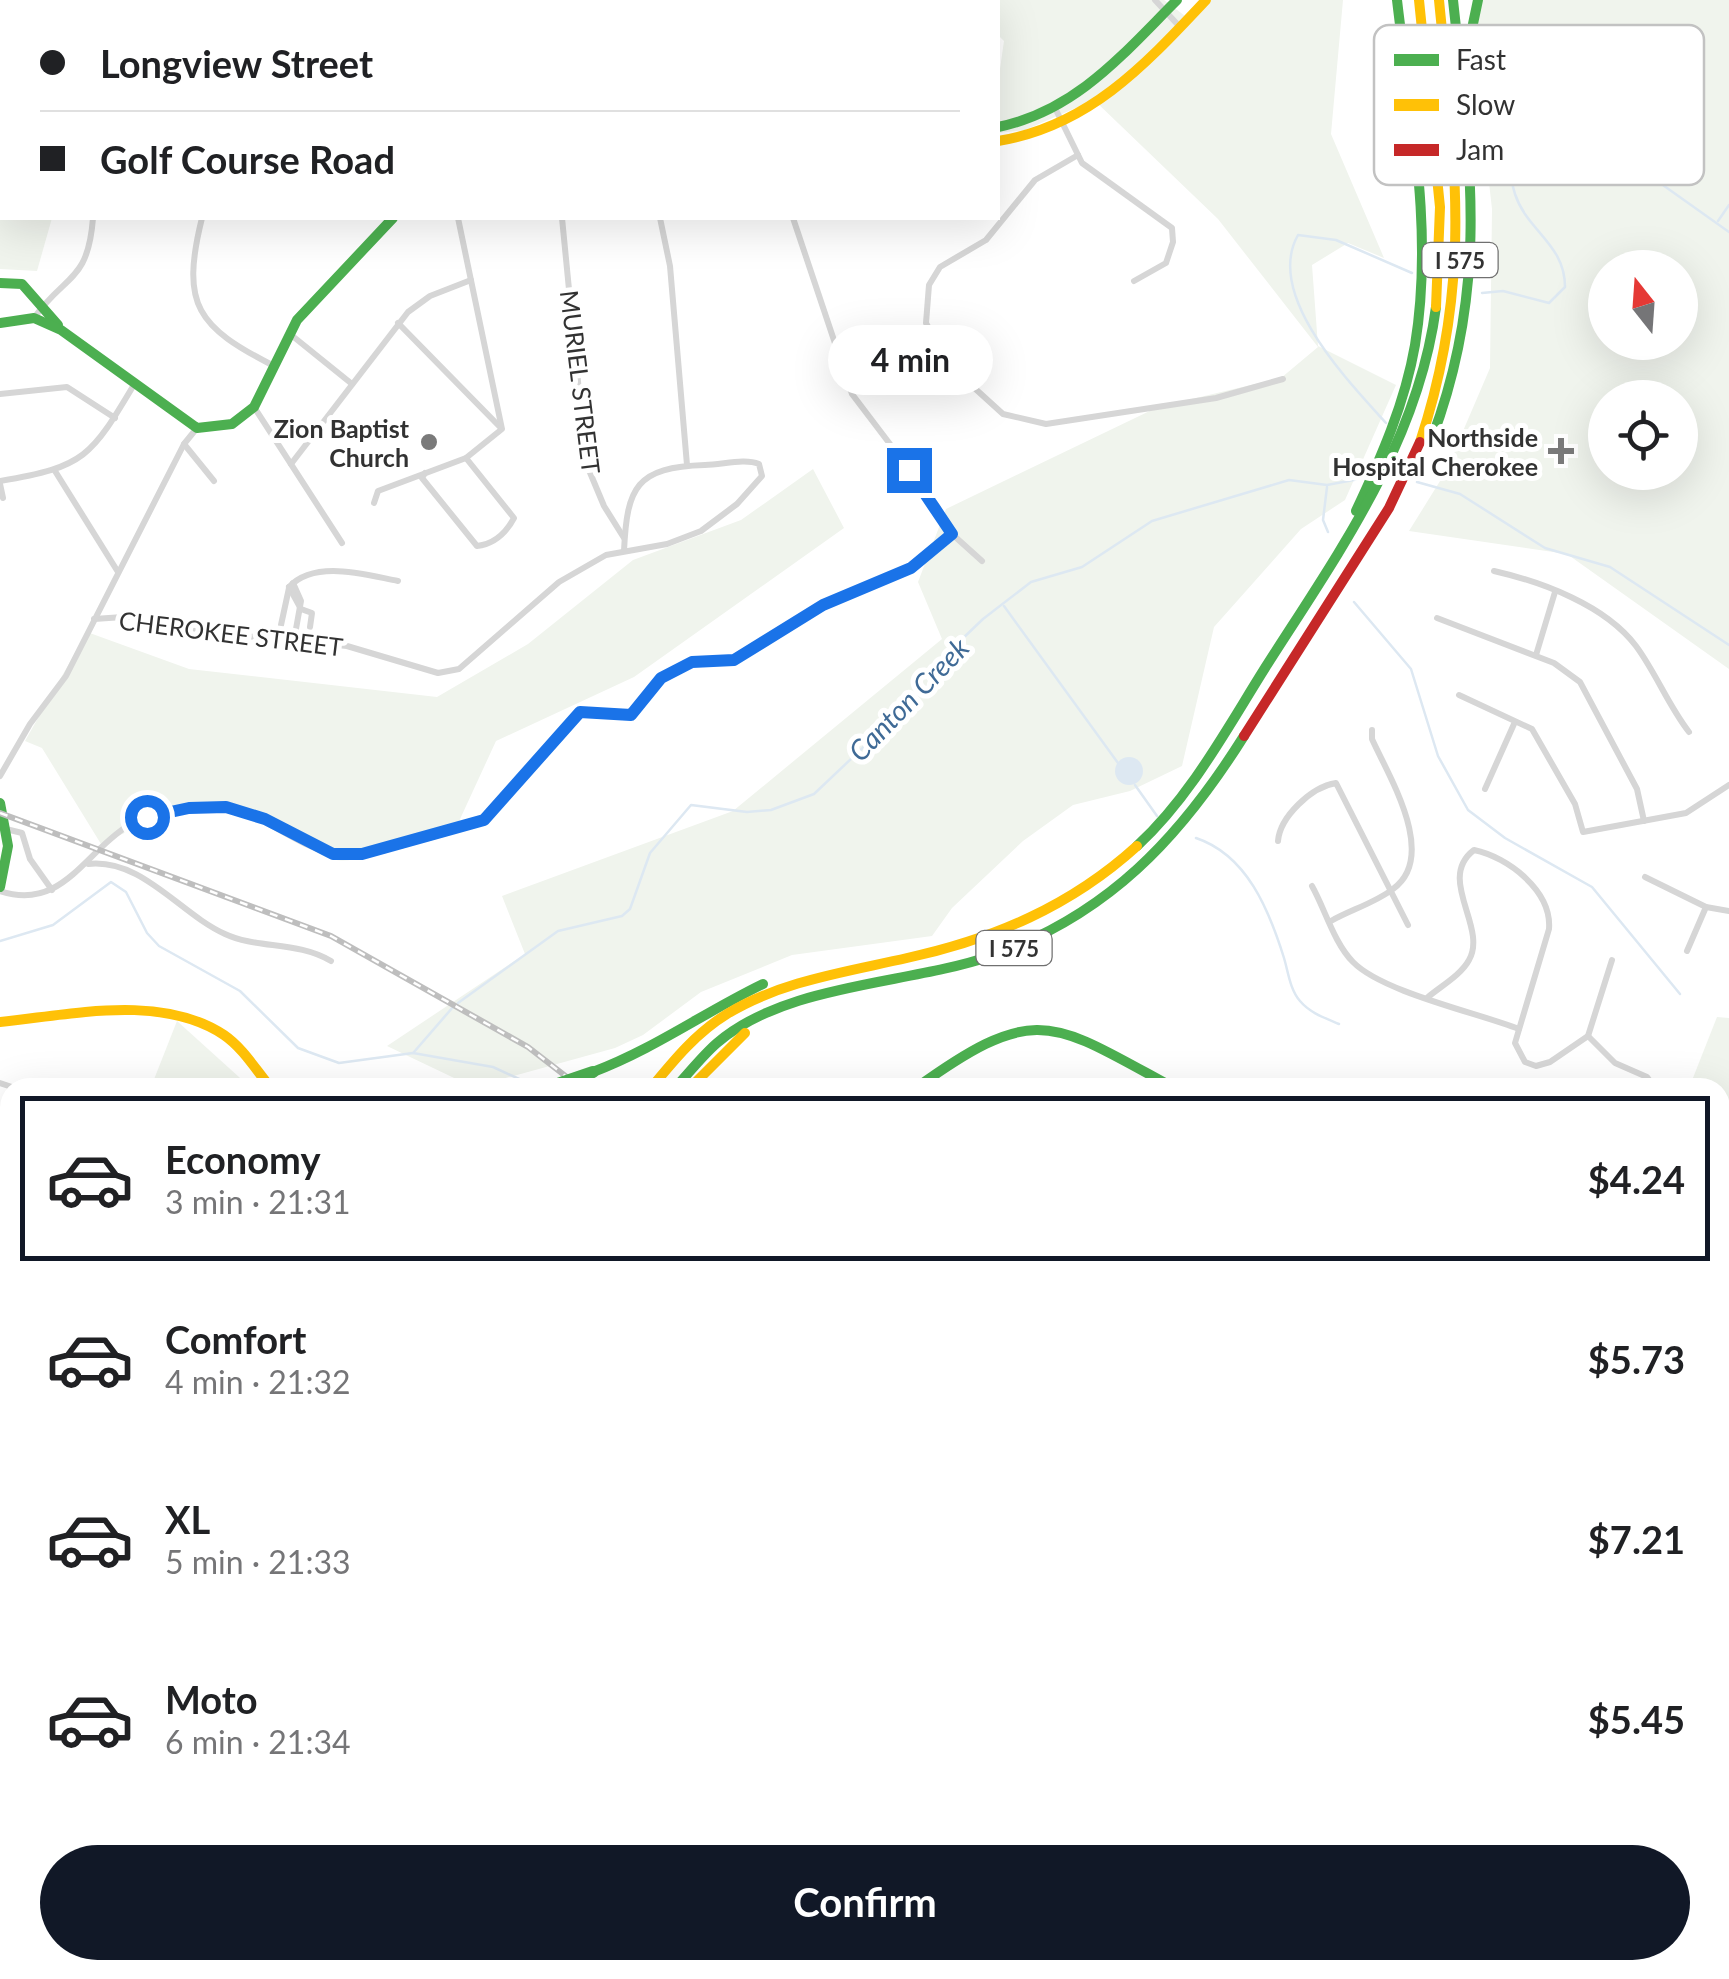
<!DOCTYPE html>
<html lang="en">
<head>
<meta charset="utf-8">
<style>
  :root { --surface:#fff; --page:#f2f2f2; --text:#202124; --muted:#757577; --line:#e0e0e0; --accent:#111827 }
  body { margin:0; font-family:Lato,sans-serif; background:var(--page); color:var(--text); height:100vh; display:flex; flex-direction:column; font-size:38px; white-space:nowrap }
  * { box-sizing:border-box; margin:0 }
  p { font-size:32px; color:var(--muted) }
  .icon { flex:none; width:55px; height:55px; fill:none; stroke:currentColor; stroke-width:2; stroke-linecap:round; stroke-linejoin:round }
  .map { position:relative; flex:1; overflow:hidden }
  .details { position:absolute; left:0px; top:1078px; width:1730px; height:902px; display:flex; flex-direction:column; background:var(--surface); border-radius:30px 30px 0 0; box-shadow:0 10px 40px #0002 }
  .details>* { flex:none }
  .guide { position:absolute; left:0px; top:0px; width:1000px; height:220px; box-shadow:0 10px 40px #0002; display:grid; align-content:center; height:220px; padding:0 40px; background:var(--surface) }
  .needle { width:65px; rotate:343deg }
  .fabs { position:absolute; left:1588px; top:250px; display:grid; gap:20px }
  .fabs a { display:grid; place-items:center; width:110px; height:110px; border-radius:50%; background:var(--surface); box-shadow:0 10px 40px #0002; font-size:50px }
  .end { position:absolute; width:45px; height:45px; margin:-22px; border:12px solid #1a73e8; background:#fff; box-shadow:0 0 0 5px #fff }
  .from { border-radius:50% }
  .bubble { position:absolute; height:70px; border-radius:35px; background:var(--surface); box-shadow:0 10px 40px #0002; font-size:32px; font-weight:700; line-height:70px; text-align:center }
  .guide b { display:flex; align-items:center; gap:35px; height:95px; font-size:38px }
  .guide b+b { border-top:2px solid var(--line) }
  .guide i { width:25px; height:25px; background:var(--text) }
  ul { padding:18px 0 0; list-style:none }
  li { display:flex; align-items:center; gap:30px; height:165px; margin:0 20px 15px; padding:0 20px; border:5px solid transparent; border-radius:0px }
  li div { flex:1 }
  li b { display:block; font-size:38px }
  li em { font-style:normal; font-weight:700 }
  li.on { border-color:var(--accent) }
  li>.icon { width:90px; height:90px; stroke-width:1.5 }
  .primary-button { display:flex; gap:20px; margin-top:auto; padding:20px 40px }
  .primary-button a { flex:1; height:115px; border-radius:60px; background:var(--accent); color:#fff; font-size:40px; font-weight:700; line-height:115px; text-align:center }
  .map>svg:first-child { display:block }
  .green { fill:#f0f4ed; fill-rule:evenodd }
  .water { fill:#dde8f2 }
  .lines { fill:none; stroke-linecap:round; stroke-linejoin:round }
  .stream { stroke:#dde8f2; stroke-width:2.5 }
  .street { stroke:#d6d6d6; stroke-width:6 }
  .fast { stroke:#4caf50; stroke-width:10 }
  .slow { stroke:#ffc107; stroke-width:10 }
  .jam { stroke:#c62828; stroke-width:10 }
  .rail-casing { stroke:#bebebe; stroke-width:6 }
  .rail { stroke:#fff; stroke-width:2.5; stroke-dasharray:8; stroke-linecap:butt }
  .fast-bridge { stroke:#4caf50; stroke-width:12 }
  .route { stroke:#1a73e8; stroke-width:12 }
  .poi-dot { fill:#7a7a7a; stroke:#fff; stroke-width:4 }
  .labels { text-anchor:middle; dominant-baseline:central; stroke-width:10; stroke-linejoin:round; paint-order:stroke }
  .shield { fill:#fff; stroke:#707070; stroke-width:2.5 }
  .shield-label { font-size:22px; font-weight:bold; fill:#323232 }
  .street-label { font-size:25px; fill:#323232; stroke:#fff }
  .poi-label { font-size:25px; font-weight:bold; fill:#323232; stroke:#fff; text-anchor:end }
  .water-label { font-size:28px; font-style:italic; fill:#3f6a96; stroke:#fff }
  .key { fill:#fff; stroke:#c2c2c2; stroke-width:2.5 }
  .key-label { font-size:28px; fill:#323232 }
</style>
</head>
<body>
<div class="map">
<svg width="1729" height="1979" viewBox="0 0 1729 1979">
  <rect width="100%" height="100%" fill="#fff"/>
  <g class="green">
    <path d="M26,0H684V2H27Z"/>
    <path d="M962,0H1164L1189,19L1204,0H1343L1331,134L1384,258L1348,243L1312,265L1318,346L1396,385L1345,500L1301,529L1214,627L1182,766L1130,791L1073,805L1023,841L952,908L932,936L792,955L701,992L643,1035L615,1048L473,1087L387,1046L525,954L502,896L733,811L942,639L918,582L946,509L1158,407L1281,378L1318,347L1218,219L1094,100L1025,130L998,133V83L1004,41L998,35V2Z"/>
    <path d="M1479,0H1729V669L1567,554L1409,531L1445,473L1490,368L1492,209L1470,15ZM1605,268H1680V342H1605ZM1605,398H1680V472H1605Z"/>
    <path d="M0,174L2,218H52L37,271L0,269Z"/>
    <path d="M813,469L844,528L634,677L496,741L455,830C428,838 362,864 336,860C319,857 297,839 282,831C212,795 168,812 101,844L42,748L25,741L87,632L189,669L437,697L528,644L633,560L741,520Z"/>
    <path d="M1717,1017L1729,1018V1126L1720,1124V1088H1689Z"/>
    <path d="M177,1021L250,1087H151Z"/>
    <path d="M1729,1831V1979H1573L1576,1970H1720V1848Z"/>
    <path d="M875,1970H1304L1301,1979H880Z"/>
  </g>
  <g class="water">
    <circle cx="1129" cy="771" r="14"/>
    <path d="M315,1970L316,1979H266L276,1971Z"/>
  </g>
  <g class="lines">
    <g class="stream">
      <path d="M539,0L545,2"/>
      <path d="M892,0L894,2"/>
      <path d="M1718,221L1729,205"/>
      <path d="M1482,293L1503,291L1549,303L1565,287C1565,244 1527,231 1515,194C1504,161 1514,113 1513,77L1525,67L1541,73L1591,134L1729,232"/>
      <path d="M1386,423C1349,382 1264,295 1298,235L1336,240L1412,273"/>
      <path d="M1417,482L1460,494L1545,548L1610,567L1729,645"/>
      <path d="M1327,487L1323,520L1328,532"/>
      <path d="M1354,602L1411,669L1438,756L1468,810L1505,838L1592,887L1680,994"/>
      <path d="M1004,606L1118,763"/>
      <path d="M1135,785L1157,816"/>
      <path d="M1196,838C1247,855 1269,910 1284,958C1288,971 1290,990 1300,1001C1310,1013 1325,1018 1339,1024"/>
      <path d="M0,941L53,925L111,882L126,892L147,933L159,946L240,991L298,1048L339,1063L413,1053L493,1067L539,1088"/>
      <path d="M458,1003L558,931L622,916L630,909L650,853L691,805L747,812L771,810L814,794L929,685L959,642L983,619L1031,582L1082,567L1152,521L1289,480L1327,485L1359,479"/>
      <path d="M414,1052L453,1007"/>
      <path d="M0,1235L10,1238"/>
      <path d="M1720,1351L1729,1341"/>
      <path d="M0,1638L10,1606"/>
      <path d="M1720,1828L1729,1826"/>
      <path d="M1461,1970V1979"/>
      <path d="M1159,1979L1168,1970"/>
    </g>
    <g class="street">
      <path d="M461,0L463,2"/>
      <path d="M716,0L717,2"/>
      <path d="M1155,0L1179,26"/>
      <path d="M0,57L2,58"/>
      <path d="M1056,110L1082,163L1172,228L1173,242L1166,263L1134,281"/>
      <path d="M0,117L2,121"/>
      <path d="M1078,155L1035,180L986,240L940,267L929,285L926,323L948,364L1003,414L1046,424L1216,398L1283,379"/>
      <path d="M202,218C180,306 198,327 274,366"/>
      <path d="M562,218L586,463L604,506L624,538"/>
      <path d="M660,218L670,266L687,465"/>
      <path d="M793,218L852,394L937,506L952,534L982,561"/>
      <path d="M34,318C65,274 88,283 93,218"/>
      <path d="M398,323L501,428"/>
      <path d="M290,334L352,384"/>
      <path d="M0,394L67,387L115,418"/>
      <path d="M254,407L342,543"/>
      <path d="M184,444L214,481"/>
      <path d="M291,464L408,312L430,296L471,280"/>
      <path d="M55,471L118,572"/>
      <path d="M425,473L422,478L477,546C495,544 506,533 514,518L466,458"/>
      <path d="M0,481C85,467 91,457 135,383"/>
      <path d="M0,484L3,498"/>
      <path d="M374,503L378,491L466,458L502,429L458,218"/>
      <path d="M1494,571C1542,582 1605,605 1636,646C1656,673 1668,705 1689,732"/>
      <path d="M293,583L301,601L294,640"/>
      <path d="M289,587C315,559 366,575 398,581"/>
      <path d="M289,587L301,609L312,613L310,627"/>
      <path d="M1437,618L1554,663L1580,682L1637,789L1644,821"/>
      <path d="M94,619L138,616L187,630L347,646L438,673L459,669L559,582L606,555L667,544L701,531L737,504L762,476L759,464C744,458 722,465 705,465C636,467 627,487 624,551"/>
      <path d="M281,625L289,588"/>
      <path d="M1536,655L1555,592"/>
      <path d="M1459,695L1532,729L1575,804L1583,832L1686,813L1729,785"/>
      <path d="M0,776L30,724L66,676L184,444L197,428"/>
      <path d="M1485,789L1514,724"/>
      <path d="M6,829L22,833L30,859L52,890"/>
      <path d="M1278,841C1280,817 1311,787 1336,783L1408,925"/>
      <path d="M88,864C142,858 180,914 225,934C257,949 298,941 331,961"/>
      <path d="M1645,877L1706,907L1729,911"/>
      <path d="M1312,886C1325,909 1334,943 1353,962C1382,992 1478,1013 1519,1029"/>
      <path d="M0,891C61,911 83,855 126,827C146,814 169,811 191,808C254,799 279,839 332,854C354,860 455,832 479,822C499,814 502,798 514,783C522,774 533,767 542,758C557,743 564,723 581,711L631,715L661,678L691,662L734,659L823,605L911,568L952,534"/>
      <path d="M1331,921C1350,910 1375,903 1393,889C1439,856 1388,775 1372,739V730"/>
      <path d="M1687,951L1706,907"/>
      <path d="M1428,997C1441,986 1461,975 1469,960C1488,927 1436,879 1474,850C1508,857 1552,891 1549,929L1515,1043L1525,1062L1536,1066L1550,1062L1588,1036L1612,960"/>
      <path d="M1588,1036L1615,1063L1647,1077L1655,1088"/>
      <path d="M934,1075L943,1088"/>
      <path d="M0,1083L15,1088"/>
      <path d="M0,1172L10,1175"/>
      <path d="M1720,1321L1729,1311"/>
      <path d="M0,1405L10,1404"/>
      <path d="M1720,1851L1729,1835"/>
      <path d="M0,1897L10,1902"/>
      <path d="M190,1970L199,1979"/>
      <path d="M222,1970L223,1979"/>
      <path d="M487,1970L490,1979"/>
      <path d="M574,1970L579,1979"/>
      <path d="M730,1970L738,1979"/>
      <path d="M878,1970L884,1978"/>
      <path d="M638,1979L676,1970"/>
      <path d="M1574,1979L1577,1970"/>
    </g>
    <g class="fast">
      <path d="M1465,62L1478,0"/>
      <path d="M998,127C1076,111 1123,54 1177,0"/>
      <path d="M0,283L22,284L58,325"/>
      <path d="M0,323L34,318L61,330L197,428L232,424L254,407L297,320L393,218"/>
      <path d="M1432,438C1490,285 1470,158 1453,0"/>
      <path d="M1356,511C1381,458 1405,403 1415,345C1434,231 1410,113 1397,0"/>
      <path d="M0,803L8,846L0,887"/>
      <path d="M1137,846C1191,796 1226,730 1265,668C1337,555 1418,444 1436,307"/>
      <path d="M593,1072C654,1049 705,1012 763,984"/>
      <path d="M675,1088C689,1073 702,1056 717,1043C787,983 906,985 991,956C1108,915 1180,838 1244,736"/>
      <path d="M916,1088C1037,1001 1051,1021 1174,1088"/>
      <path d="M1720,1128L1729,1129"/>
      <path d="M0,1687L10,1686"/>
      <path d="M390,1979L391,1970"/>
    </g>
    <g class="slow">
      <path d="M1419,0L1440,207L1436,307"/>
      <path d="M998,141C1089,126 1145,65 1206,0"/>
      <path d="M1420,442C1473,282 1455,164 1439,0"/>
      <path d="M0,1022C70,1015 161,993 224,1035C243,1048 256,1070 271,1088"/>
      <path d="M651,1088C674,1060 696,1033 727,1014C781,981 846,972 907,958C994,939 1071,906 1137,846"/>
      <path d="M690,1088L745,1033"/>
      <path d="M341,1970L342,1979"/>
    </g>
    <g class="jam">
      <path d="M1244,736L1389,508L1420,442"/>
      <path d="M0,1714H10"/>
      <path d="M362,1970L363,1979"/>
    </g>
    <g class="rail-casing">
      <g id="rail">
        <path d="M50,2L57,0"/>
        <path d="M0,30L2,29"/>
        <path d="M0,813L331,936L528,1047L581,1088"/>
        <path d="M1378,1970L1380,1979"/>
      </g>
    </g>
    <use href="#rail" class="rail"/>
    <path class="fast-bridge" d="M546,1088L593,1072"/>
  </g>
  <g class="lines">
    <path class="route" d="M147,817L189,808L226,807L265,819L333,854H362L484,820L580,712L631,715L661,678L692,662L734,660L823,605L911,568L952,534L909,470"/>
  </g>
  <g class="poi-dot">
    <circle cx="429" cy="442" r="10"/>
    <path d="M1556 436h10v10h10v10h-10v10h-10v-10h-10v-10h10z"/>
  </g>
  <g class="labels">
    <g class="shield">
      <rect x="1422.5" y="243" width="75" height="34" rx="8"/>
      <rect x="976.5" y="931" width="75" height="34" rx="8"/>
    </g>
    <g class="shield-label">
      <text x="1460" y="260">I 575</text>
      <text x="1014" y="948">I 575</text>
    </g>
    <g class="street-label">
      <text transform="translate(581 382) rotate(83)">MURIEL STREET</text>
      <text transform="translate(231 633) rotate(7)">CHEROKEE STREET</text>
    </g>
    <g class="poi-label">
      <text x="409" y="428">Zion Baptist<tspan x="409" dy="29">Church</tspan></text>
      <text x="1538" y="437">Northside<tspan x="1538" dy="29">Hospital Cherokee</tspan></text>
    </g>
    <g class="water-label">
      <text transform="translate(908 699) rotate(-46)">Canton Creek</text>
    </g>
  </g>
  <rect x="1374" y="25" width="330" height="160" rx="15" class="key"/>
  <rect x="1394" y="54" width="45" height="12" fill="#4caf50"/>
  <rect x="1394" y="99" width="45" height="12" fill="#ffc107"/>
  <rect x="1394" y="144" width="45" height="12" fill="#c62828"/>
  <g class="key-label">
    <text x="1456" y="70">Fast</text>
    <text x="1456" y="115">Slow</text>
    <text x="1456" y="160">Jam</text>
  </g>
</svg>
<div class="fabs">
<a><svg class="needle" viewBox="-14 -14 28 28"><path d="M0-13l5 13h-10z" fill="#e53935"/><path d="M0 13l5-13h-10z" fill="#757577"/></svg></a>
<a><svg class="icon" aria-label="locate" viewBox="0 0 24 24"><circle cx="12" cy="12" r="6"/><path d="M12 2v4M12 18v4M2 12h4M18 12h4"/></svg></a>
</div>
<i class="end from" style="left:147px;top:817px"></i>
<i class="end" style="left:909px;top:470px"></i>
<div class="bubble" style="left:828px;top:325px;width:165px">4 min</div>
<div class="guide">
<b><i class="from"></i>Longview Street</b>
<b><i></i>Golf Course Road</b>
</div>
<section class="details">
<ul>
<li class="on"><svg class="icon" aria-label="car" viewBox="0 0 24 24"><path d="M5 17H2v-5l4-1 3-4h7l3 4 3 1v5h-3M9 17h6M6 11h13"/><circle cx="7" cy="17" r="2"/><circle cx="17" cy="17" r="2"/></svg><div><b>Economy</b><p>3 min · 21:31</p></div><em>$4.24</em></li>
<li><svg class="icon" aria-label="car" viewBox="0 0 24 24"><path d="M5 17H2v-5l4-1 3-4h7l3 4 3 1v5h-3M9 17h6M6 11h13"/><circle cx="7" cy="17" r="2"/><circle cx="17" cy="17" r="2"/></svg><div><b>Comfort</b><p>4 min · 21:32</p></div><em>$5.73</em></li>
<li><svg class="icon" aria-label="car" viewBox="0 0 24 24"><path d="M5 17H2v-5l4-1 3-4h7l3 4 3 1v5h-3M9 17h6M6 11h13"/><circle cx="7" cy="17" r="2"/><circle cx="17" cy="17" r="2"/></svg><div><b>XL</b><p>5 min · 21:33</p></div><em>$7.21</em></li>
<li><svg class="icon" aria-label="car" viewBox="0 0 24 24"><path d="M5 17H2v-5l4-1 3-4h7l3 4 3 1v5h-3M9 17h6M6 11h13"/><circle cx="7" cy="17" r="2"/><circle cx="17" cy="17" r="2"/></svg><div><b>Moto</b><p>6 min · 21:34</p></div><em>$5.45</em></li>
</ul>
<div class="primary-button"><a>Confirm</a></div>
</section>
</div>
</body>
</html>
